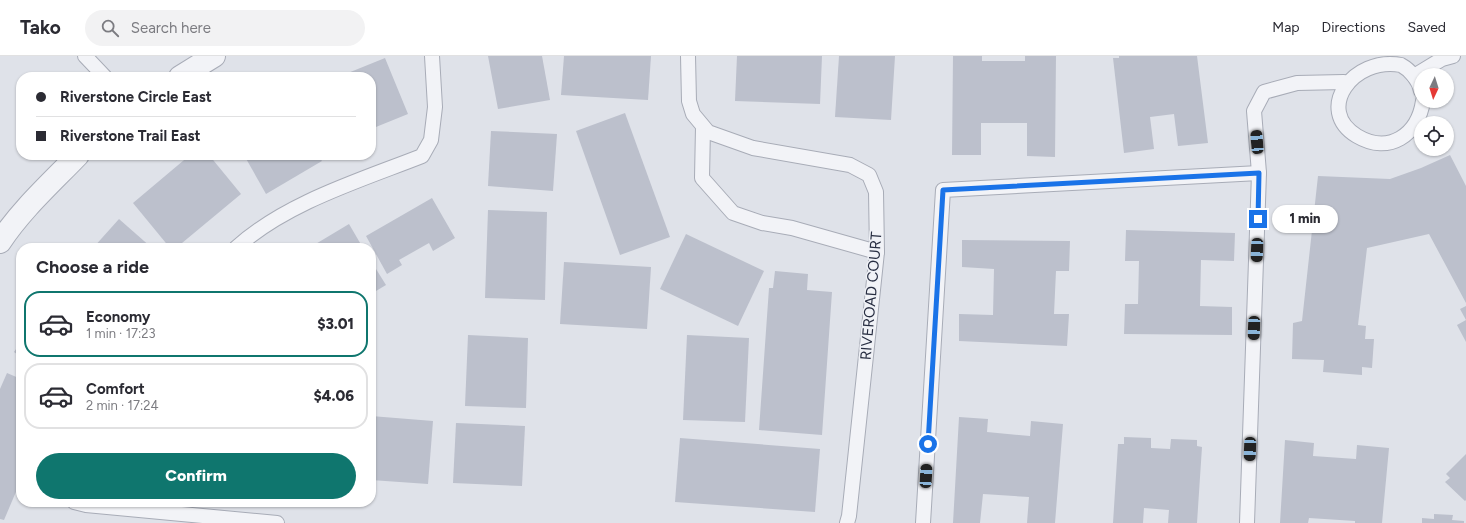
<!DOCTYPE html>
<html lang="en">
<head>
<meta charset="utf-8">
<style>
  :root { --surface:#fff; --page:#f2f2f3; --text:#2b2b33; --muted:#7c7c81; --line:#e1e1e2; --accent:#0f766e }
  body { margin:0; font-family:Figtree,sans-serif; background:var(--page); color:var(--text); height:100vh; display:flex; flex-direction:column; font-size:15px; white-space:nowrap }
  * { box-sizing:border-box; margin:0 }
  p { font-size:13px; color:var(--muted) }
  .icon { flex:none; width:22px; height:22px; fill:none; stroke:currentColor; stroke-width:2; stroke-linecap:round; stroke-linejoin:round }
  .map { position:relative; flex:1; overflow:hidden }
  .sheet { position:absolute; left:16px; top:187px; width:360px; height:264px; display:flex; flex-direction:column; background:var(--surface); border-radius:16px; box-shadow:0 1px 3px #0004 }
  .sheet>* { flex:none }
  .hud { position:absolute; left:16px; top:16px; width:360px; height:88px; border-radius:16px; box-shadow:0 1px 3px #0004; display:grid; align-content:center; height:88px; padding:0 20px; background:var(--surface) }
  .needle { width:26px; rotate:184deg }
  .fabs { position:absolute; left:1414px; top:12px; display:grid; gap:8px }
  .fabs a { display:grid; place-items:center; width:40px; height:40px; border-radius:50%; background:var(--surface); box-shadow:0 1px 3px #0004; font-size:20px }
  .end { position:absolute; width:18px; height:18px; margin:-9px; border:5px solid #1a73e8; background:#fff; box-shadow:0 0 0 2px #fff }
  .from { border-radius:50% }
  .bubble { position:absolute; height:28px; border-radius:14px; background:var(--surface); box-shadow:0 1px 3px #0004; font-size:13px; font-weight:800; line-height:28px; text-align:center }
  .car { position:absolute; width:12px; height:24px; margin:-12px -6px; border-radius:5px; box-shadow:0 0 3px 1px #0007; background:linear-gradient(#222 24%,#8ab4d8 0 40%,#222 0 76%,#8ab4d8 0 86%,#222 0) }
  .hud b { display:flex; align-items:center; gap:14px; height:38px; font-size:15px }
  .hud b+b { border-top:1px solid var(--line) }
  .hud i { width:10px; height:10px; background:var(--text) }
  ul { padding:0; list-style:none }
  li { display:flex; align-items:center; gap:12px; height:66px; margin:0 8px 6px; padding:0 12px; border:2px solid var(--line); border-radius:16px }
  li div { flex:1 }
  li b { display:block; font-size:15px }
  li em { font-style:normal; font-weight:800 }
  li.active { border-color:var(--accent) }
  li>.icon { width:36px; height:36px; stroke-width:1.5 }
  h2 { padding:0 20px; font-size:18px; line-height:48px }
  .primary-button { display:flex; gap:8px; margin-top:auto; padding:8px 20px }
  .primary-button a { flex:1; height:46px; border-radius:24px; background:var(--accent); color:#fff; font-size:16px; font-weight:800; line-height:46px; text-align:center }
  header { display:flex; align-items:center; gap:24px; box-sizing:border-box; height:56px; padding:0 20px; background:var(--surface); border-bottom:1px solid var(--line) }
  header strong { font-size:19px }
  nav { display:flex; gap:22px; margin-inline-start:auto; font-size:14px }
  .search { width:280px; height:36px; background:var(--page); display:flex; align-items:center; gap:10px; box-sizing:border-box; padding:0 14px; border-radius:22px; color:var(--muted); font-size:15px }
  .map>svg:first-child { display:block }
  .building { fill:#bcc0cc }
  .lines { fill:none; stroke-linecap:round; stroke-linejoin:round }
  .service-casing { stroke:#a8acb7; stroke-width:16 }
  .tertiary-casing { stroke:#a8acb7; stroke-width:24 }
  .service { stroke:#f2f3f7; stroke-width:14 }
  .tertiary { stroke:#f2f3f7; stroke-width:22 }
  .route { stroke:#1a73e8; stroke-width:5 }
  .labels { text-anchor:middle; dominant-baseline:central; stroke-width:3; stroke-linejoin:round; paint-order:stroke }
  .street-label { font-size:15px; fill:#272d41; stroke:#eff1f6 }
</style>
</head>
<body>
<header>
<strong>Tako</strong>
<div class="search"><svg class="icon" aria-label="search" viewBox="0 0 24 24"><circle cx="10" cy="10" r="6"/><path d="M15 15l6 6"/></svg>Search here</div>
<nav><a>Map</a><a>Directions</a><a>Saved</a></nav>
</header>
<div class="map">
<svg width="1466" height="467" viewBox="0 0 1466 467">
  <rect width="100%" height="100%" fill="#dfe2e9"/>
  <g class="building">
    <path d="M488,0H542L550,44L498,53Z"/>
    <path d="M564,0H651L648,44L561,39Z"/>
    <path d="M737,0H822L820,48L735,45Z"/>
    <path d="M839,0H895L891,64L835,61Z"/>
    <path d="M953,0H982V5H1025V0H1056L1055,101L1027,100V67H981V99H952Z"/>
    <path d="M1119,0H1197L1208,87L1178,90L1174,58L1150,61L1154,93L1124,97L1113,2H1119Z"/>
    <path d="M385,2L408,58L371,73V21H338Z"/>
    <path d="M625,57L670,181L620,199L576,75Z"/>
    <path d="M491,75L557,78L553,135L488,130Z"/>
    <path d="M190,99H209L241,138L176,192H170L133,147Z"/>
    <path d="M244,99H318L322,105L266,138Z"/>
    <path d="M1450,99L1466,130V247L1429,178L1367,192L1358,269L1366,270L1365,283H1374L1372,312L1362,311V319L1323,316L1324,304L1292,303L1293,267L1302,265L1318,120L1390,123L1421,112Z"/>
    <path d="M432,142L455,182L433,195L429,187L399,204L402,209L387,218L366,180Z"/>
    <path d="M488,154L547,156L545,244L485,242Z"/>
    <path d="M119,163L152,192H93Z"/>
    <path d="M349,168L363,192H309Z"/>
    <path d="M1126,174L1235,177L1234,205L1201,204L1200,250L1232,251V279L1124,278L1125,248H1138L1139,205H1125Z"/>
    <path d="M686,178L764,215L738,270L660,233Z"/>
    <path d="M962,184L1070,185L1069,215H1056L1054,258H1069L1067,290L959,285V258L993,259L994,213L962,211Z"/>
    <path d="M371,205L386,229L371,238Z"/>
    <path d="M564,206L651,211L647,273L560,268Z"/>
    <path d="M775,215L808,218L807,234L832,236L822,379L759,374L769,232H773Z"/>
    <path d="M1466,250V264L1460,253Z"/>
    <path d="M1466,264V286L1457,269Z"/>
    <path d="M468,279L528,282L526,352L465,350Z"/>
    <path d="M687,279L749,282L745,366L683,364Z"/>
    <path d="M21,286V301L14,296Z"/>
    <path d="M7,317L21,323V424L4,464L0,463V333Z"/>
    <path d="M371,360L433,365L428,428L371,424Z"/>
    <path d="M959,361L988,363L987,376L1030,380L1031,365L1063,368L1055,467H1027L1029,441L983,438L980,467H953Z"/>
    <path d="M456,367L525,370L522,430L453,427Z"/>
    <path d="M1124,381L1151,382V392L1170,393L1171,383L1197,384V390L1202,391L1197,467H1168L1169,454L1144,452L1143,467H1113L1118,388H1124Z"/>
    <path d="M680,382L820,393L815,456L675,446Z"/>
    <path d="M1285,384L1314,387L1313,400L1356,403L1357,389L1389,392L1382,467H1355V465L1309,462L1308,467H1280Z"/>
    <path d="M1466,398V444L1465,445L1445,426L1450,422L1446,418Z"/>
    <path d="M1434,458L1453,459L1452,464L1464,465V467H1422V462L1434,463Z"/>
  </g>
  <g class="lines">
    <g class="service-casing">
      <g id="service">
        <path d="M85,0L105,21"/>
        <path d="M688,0L689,45L693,58L708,76L753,92L850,109L869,119L876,136L877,196L849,460L847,467"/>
        <path d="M1414,20L1442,3L1453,0"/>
        <path d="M1421,35C1419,24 1410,14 1401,9C1353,0 1314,54 1357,80C1389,99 1418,79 1423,45"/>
        <path d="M703,71L702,122L733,157L762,167L792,172L877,196"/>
        <path d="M236,192C285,147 361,124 422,100L431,84L435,51L432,0"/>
        <path d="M74,446L86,449L277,467"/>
        <path d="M923,467L943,134L1259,117"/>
        <path d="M1247,467L1259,117L1254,55L1264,36L1297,27L1344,26"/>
      </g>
    </g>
    <g class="tertiary-casing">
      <g id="tertiary">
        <path d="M180,21L214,0"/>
        <path d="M0,186C21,154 51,127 78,99"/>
      </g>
    </g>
    <use href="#service" class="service"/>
    <use href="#tertiary" class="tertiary"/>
  </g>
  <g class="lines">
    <path class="route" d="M928,388L943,134L1259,117L1258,163"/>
  </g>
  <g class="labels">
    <g class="street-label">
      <text transform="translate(871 240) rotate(-85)">RIVEROAD COURT</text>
    </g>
  </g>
</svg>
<div class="fabs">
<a><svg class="needle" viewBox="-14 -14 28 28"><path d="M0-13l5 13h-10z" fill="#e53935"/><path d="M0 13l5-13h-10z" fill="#7c7c81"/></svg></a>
<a><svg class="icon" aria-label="locate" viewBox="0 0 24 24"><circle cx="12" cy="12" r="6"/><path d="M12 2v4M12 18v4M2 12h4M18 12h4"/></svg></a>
</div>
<i class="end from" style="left:928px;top:388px"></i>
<i class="end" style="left:1258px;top:163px"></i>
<div class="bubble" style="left:1272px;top:149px;width:66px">1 min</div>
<i class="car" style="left:1257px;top:86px;rotate:355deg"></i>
<i class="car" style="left:1257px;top:194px;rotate:182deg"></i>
<i class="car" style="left:1254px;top:272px;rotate:182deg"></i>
<i class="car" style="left:1250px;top:393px;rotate:182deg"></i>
<i class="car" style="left:926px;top:420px;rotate:3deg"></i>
<div class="hud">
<b><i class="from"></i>Riverstone Circle East</b>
<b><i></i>Riverstone Trail East</b>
</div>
<section class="sheet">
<h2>Choose a ride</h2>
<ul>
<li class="active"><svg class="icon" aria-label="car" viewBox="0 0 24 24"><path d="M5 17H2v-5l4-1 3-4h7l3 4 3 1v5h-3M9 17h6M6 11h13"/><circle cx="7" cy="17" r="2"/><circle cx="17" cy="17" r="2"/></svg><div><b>Economy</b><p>1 min · 17:23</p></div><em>$3.01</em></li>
<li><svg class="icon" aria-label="car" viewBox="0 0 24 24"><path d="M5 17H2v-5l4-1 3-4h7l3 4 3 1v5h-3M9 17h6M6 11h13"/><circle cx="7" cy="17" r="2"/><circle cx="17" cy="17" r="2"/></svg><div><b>Comfort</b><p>2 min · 17:24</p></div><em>$4.06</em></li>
</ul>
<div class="primary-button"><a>Confirm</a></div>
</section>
</div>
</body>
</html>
